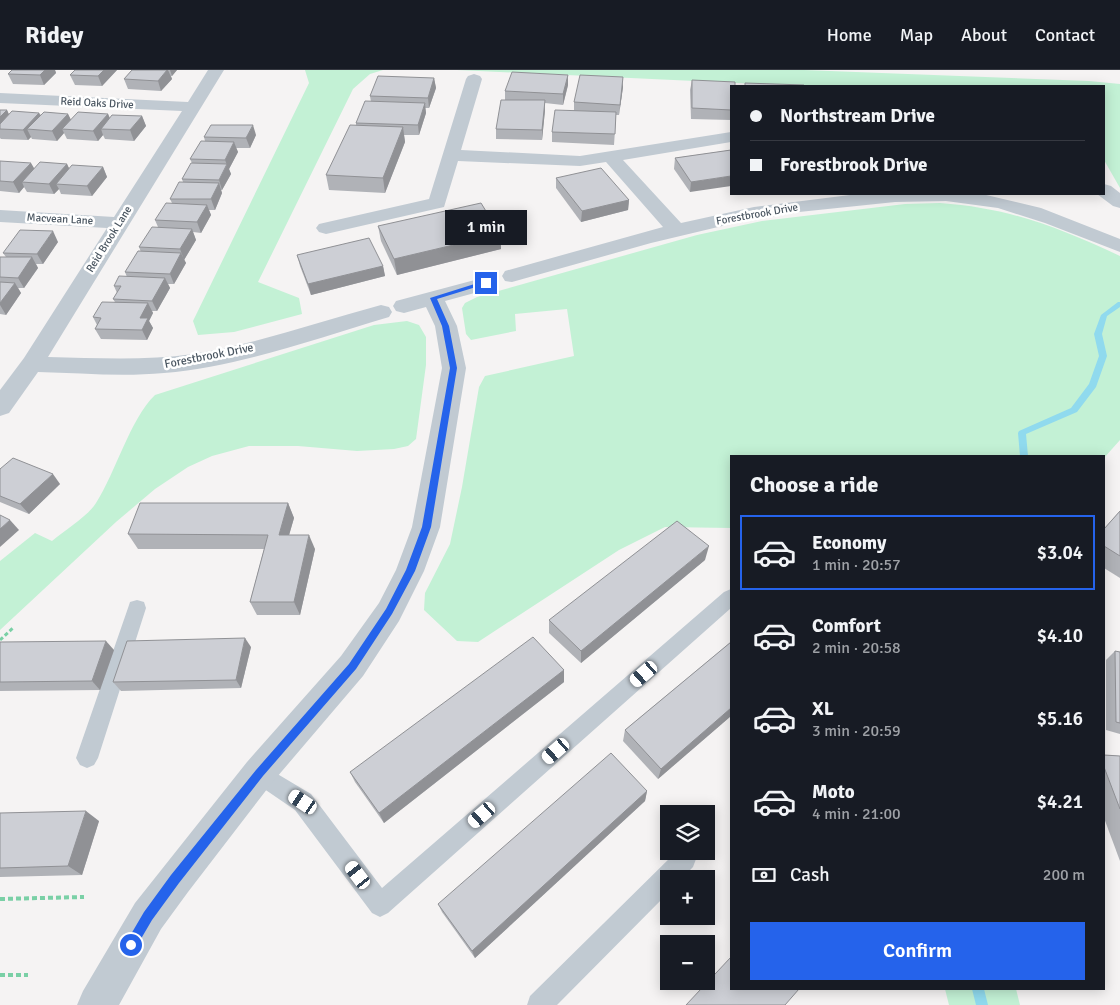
<!DOCTYPE html>
<html lang="en">
<head>
<meta charset="utf-8">
<style>
  :root { --surface:#171b24; --page:#242831; --text:#f1f3f6; --muted:#9ea1a6; --line:#363941; --accent:#2563eb }
  body { margin:0; font-family:Signika,sans-serif; background:var(--page); color:var(--text); height:100vh; display:flex; flex-direction:column; font-size:19px; white-space:nowrap }
  * { box-sizing:border-box; margin:0 }
  p { font-size:16px; color:var(--muted) }
  .icon { flex:none; width:28px; height:28px; fill:none; stroke:currentColor; stroke-width:2; stroke-linecap:round; stroke-linejoin:round }
  .map { position:relative; flex:1; overflow:hidden }
  .side { position:absolute; left:730px; top:385px; width:375px; height:535px; display:flex; flex-direction:column; background:var(--surface); border-radius:0px; box-shadow:0 2px 12px #0003 }
  .side>* { flex:none }
  .guide { position:absolute; left:730px; top:15px; width:375px; height:110px; border-radius:0px; box-shadow:0 2px 12px #0003; display:grid; align-content:center; height:110px; padding:0 20px; background:var(--surface) }
  .tools { position:absolute; left:660px; top:735px; display:grid; gap:10px }
  .tools a { display:grid; place-items:center; width:55px; height:55px; border-radius:0px; background:var(--surface); box-shadow:0 2px 12px #0003; font-size:25px }
  .end { position:absolute; width:22px; height:22px; margin:-11px; border:6px solid #2563eb; background:#fff; box-shadow:0 0 0 2px #fff }
  .from { border-radius:50% }
  .bubble { position:absolute; height:35px; border-radius:0px; background:var(--surface); box-shadow:0 2px 12px #0003; font-size:16px; font-weight:600; line-height:35px; text-align:center }
  .car { position:absolute; width:15px; height:30px; margin:-15px -8px; border-radius:6px; box-shadow:0 0 4px 1px #0007; background:linear-gradient(#fff 24%,#345 0 40%,#fff 0 76%,#345 0 86%,#fff 0) }
  .guide b { display:flex; align-items:center; gap:18px; height:48px; font-size:19px }
  .guide b+b { border-top:1px solid var(--line) }
  .guide i { width:12px; height:12px; background:var(--text) }
  ul { padding:0; list-style:none }
  li { display:flex; align-items:center; gap:15px; height:75px; margin:0 10px 8px; padding:0 10px; border:2px solid transparent; border-radius:0px }
  li div { flex:1 }
  li b { display:block; font-size:19px }
  li em { font-style:normal; font-weight:600 }
  li.on { border-color:var(--accent) }
  li>.icon { width:45px; height:45px; stroke-width:1.5 }
  h2 { padding:0 20px; font-size:22px; line-height:60px }
  .pay { display:flex; align-items:center; gap:12px; height:55px; padding:0 20px; font-size:19px }
  .pay p { margin-inline-start:auto }
  .primary-button { display:flex; gap:10px; margin-top:auto; padding:10px 20px }
  .primary-button a { flex:1; height:58px; border-radius:0px; background:var(--accent); color:#fff; font-size:20px; font-weight:600; line-height:58px; text-align:center }
  header { display:flex; align-items:center; gap:30px; box-sizing:border-box; height:70px; padding:0 25px; background:var(--surface); border-bottom:1px solid var(--line) }
  header strong { font-size:24px }
  nav { display:flex; gap:28px; margin-inline-start:auto; font-size:18px }
  .map>svg:first-child { display:block }
  .green { fill:#c3f1d5 }
  .lines { fill:none; stroke-linecap:round; stroke-linejoin:round }
  .stream { fill:#90daee; fill-rule:evenodd }
  .path-far1 { stroke:#7ad0a6; stroke-width:3; stroke-dasharray:4 2.5; stroke-linecap:butt }
  .path { stroke:#7ad0a6; stroke-width:4; stroke-dasharray:5 3; stroke-linecap:butt }
  .lane { fill:#c1cad2; fill-rule:evenodd }
  .street { fill:#c1cad2; fill-rule:evenodd }
  .wall { fill:#b0b2b7 }
  .shaded-wall { fill:#909195 }
  .building { fill:#cdcfd5; stroke:#909195 }
  .route { fill:#2563eb }
  .labels { text-anchor:middle; dominant-baseline:central; stroke-width:5; stroke-linejoin:round; paint-order:stroke }
  .far-street-label { font-size:11px; fill:#4a5661; stroke:#fff }
  .street-label { font-size:12px; fill:#4a5661; stroke:#fff }
</style>
</head>
<body>
<header>
<strong>Ridey</strong>
<nav><a>Home</a><a>Map</a><a>About</a><a>Contact</a></nav>
</header>
<div class="map">
<svg width="1120" height="935" viewBox="0 0 1120 935">
  <rect width="100%" height="100%" fill="#f5f3f3"/>
  <g class="green">
    <path d="M305,0H383L370,4L353,19L258,212L299,228L302,244L234,262L198,265L193,251L309,13Z"/>
    <path d="M457,0H804L1089,11L1120,14V118L1104,90V16H802Z"/>
    <path d="M940,133C1010,138 1057,157 1120,186V370L1104,388V386H731V458L665,457L619,480L478,572L457,571L424,540L425,523L450,474L462,417L479,317L485,306L574,286L567,239L515,244L516,261L471,270L466,264L462,238L465,233L477,227L697,165L762,151L905,134Z"/>
    <path d="M407,251L419,255L426,267V295L416,369L408,376L394,379L357,381L298,376H249L212,386L188,397L155,419L116,452L0,560V491L35,463L52,471C64,461 88,446 96,433C116,402 130,349 155,325L374,255Z"/>
    <path d="M945,919H1016L1020,935H949Z"/>
  </g>
  <g class="lines">
    <g class="stream">
      <path d="M1118,232H1120V237L1107,246L1102,264L1107,286L1096,317L1077,342L1026,364L1028,386H1020L1018,363L1019,361L1071,338L1089,314L1099,286L1094,264L1101,245Z"/>
      <path d="M972,919H984L988,935H976Z"/>
    </g>
    <path class="path-far1" d="M0,570L13,558"/>
    <g class="path">
      <path d="M0,829L84,827"/>
      <path d="M0,905H28"/>
    </g>
    <g class="lane">
      <path d="M731,519V538L388,843L380,847L372,843L295,740L251,710L248,703L251,696L259,693L311,724L382,818L724,522Z"/>
      <path d="M137,530L144,532L146,538L98,688L94,695L87,698L80,695L76,688L128,538L130,532Z"/>
      <path d="M677,781H693L696,789L693,797L681,809H669V822L557,935H527L530,926Z"/>
    </g>
    <g class="street">
      <path d="M208,0H224L48,287C96,288 145,291 193,284C257,274 318,252 381,235L389,237L392,242L389,247C315,269 241,296 164,303C122,307 80,303 38,302L9,343L0,346V320L24,288L107,158L0,152V140L114,147L182,41L0,33V23L188,32Z"/>
      <path d="M474,4L480,6L482,9L461,80L580,86L731,62V72L623,90L681,153L754,137L858,124H982L1041,138L1120,169V182L1045,153L998,138L946,131L895,132L799,142L739,152L651,173L512,212L505,211L502,206L505,201L663,157L606,92L580,96L458,91L444,137L326,164L319,162L316,158L319,154L429,129L466,9L468,6Z"/>
      <path d="M1104,114L1111,116L1120,123V138L1113,136L1097,124H1104Z"/>
      <path d="M486,207L493,208L497,213L493,218L445,231L457,256L466,298L440,457L424,501L399,551L363,606L271,714L188,822L161,859L119,935H77L83,921L135,833L247,692L341,586L379,533L396,500L412,457L442,298L435,256L426,237L404,243L396,241L393,236L396,231Z"/>
    </g>
  </g>
  <g class="wall">
    <path d="M12,0H55L56,3L44,15L13,14L8,4Z"/>
    <path d="M75,0H117L102,16L75,15L70,5Z"/>
    <path d="M132,0H177L172,6H171L172,9L161,21L128,19L124,9Z"/>
    <path d="M568,5V15L563,35L545,33V40L542,70L496,69V59L505,30V21Z"/>
    <path d="M434,8L436,18L429,38H425L426,43L419,65H404L405,72L385,123L329,120L326,105L356,55V53L371,32L370,26Z"/>
    <path d="M692,10L731,16V50L691,49L690,20Z"/>
    <path d="M623,17L619,45H616L614,75L552,72V62L574,40V32Z"/>
    <path d="M0,40H7L9,45L39,43L41,45L68,44L71,50L108,44L110,48L142,46L146,56L134,71L105,69L103,65L98,71L67,69L64,63L57,71L32,69L31,67L28,70L1,69L0,68Z"/>
    <path d="M256,65L250,78H236L238,82L229,99L231,104L222,120H221L222,123L215,140H209L211,145L201,163L193,162L196,170L184,190L186,193L174,214H168L170,218L157,241H152L153,243L149,251L153,258L147,270L101,269L95,259L97,255L93,247L115,232L113,229L117,223L114,216L127,207L125,202L141,182L139,177L158,157L155,150L172,133L170,129L183,112L182,109L192,93L190,89L205,71L204,67Z"/>
    <path d="M731,80L690,122L674,99L675,88Z"/>
    <path d="M0,91L34,99L67,94L69,99L103,97L107,107L92,126L61,124L59,119L54,124L27,122L24,117L19,123L0,121Z"/>
    <path d="M556,108L629,130L628,140L581,152L556,118Z"/>
    <path d="M378,156L500,164L501,179L397,205L381,171Z"/>
    <path d="M58,172L43,194H36L38,198L24,218H18L21,223L6,245L0,244V187H6L3,183Z"/>
    <path d="M297,185L383,196L385,206L311,225L300,196Z"/>
    <path d="M0,399L60,414L29,444L0,432Z"/>
    <path d="M288,433L294,448L289,465L315,479L300,545H257L250,532L264,479H138L128,464Z"/>
    <path d="M1120,441V508L1104,498V459Z"/>
    <path d="M705,490L581,593L549,563V550Z"/>
    <path d="M0,572L114,580L100,620L0,621Z"/>
    <path d="M731,572V646L658,709L623,671L625,660Z"/>
    <path d="M251,577L241,618L121,621L113,612Z"/>
    <path d="M1115,581L1120,582V664L1106,660V590Z"/>
    <path d="M564,600V612L384,753L355,712L350,702Z"/>
    <path d="M1104,685L1120,686V791L1104,748Z"/>
    <path d="M647,721L645,731L475,888L442,842L438,834Z"/>
    <path d="M0,743L99,751L82,805L0,807Z"/>
  </g>
  <g class="shaded-wall">
    <path d="M45,0H55L56,3L44,15L40,5Z"/>
    <path d="M104,0H117L102,16L98,6Z"/>
    <path d="M167,0H168L172,9L161,21L158,11Z"/>
    <path d="M170,0H177L172,6Z"/>
    <path d="M568,5V15L563,35V24Z"/>
    <path d="M623,7V17L619,45L620,35Z"/>
    <path d="M434,8L436,18L429,38L428,28Z"/>
    <path d="M545,30V40L542,70V60Z"/>
    <path d="M425,33L426,43L419,65L418,55Z"/>
    <path d="M7,40L12,51L0,59V47Z"/>
    <path d="M39,43L44,53L27,59L31,67L28,70L23,60Z"/>
    <path d="M68,44L73,54L62,59L64,63L57,71L52,61Z"/>
    <path d="M108,44L112,54L101,59L103,65L98,71L93,61Z"/>
    <path d="M142,46L146,56L134,71L130,60Z"/>
    <path d="M253,55L256,65L250,78L246,68Z"/>
    <path d="M403,57L405,72L385,123L383,108Z"/>
    <path d="M234,72L238,82L229,99L231,104L222,120L219,110L227,95L225,90Z"/>
    <path d="M31,93L37,103L22,112L24,117L19,123L13,112Z"/>
    <path d="M67,94L72,104L56,114L59,119L54,124L49,114Z"/>
    <path d="M103,97L107,107L92,126L87,116Z"/>
    <path d="M731,106V116L690,122L691,112Z"/>
    <path d="M219,113L222,123L215,140L211,129Z"/>
    <path d="M629,130L628,140L581,152L582,141Z"/>
    <path d="M207,135L211,145L201,163L197,152Z"/>
    <path d="M192,159L196,170L184,190L180,179Z"/>
    <path d="M53,161L58,172L43,194L37,184Z"/>
    <path d="M500,164L501,179L397,205L394,189Z"/>
    <path d="M181,183L186,193L174,214L170,204Z"/>
    <path d="M32,187L38,198L24,218L18,208Z"/>
    <path d="M383,196L385,206L311,225L308,214Z"/>
    <path d="M165,208L170,218L157,241L152,231Z"/>
    <path d="M15,213L21,223L6,245L0,235V233Z"/>
    <path d="M148,233L153,243L149,251L153,258L147,270L142,260L140,248Z"/>
    <path d="M53,404L60,414L29,444L20,434Z"/>
    <path d="M288,433L294,448L285,479L279,465Z"/>
    <path d="M10,450L19,460L0,477V459Z"/>
    <path d="M309,465L315,479L300,545L294,532Z"/>
    <path d="M709,476L705,490L581,593V581Z"/>
    <path d="M245,568L251,577L241,618L236,610Z"/>
    <path d="M106,571L114,580L100,620L92,611Z"/>
    <path d="M564,600V612L384,753L379,743Z"/>
    <path d="M731,638V646L658,709L661,699Z"/>
    <path d="M647,721L645,731L475,888L472,881Z"/>
    <path d="M86,741L99,751L82,805L68,796Z"/>
  </g>
  <g class="building">
    <path d="M12,0H45L40,5L8,4Z"/>
    <path d="M75,0H104L98,6L70,5Z"/>
    <path d="M132,0H167L158,11L124,9Z"/>
    <path d="M512,2L568,5L563,24L505,21Z"/>
    <path d="M580,5L623,7L620,35L574,32Z"/>
    <path d="M378,6L434,8L428,28L370,26Z"/>
    <path d="M692,10L735,12V16H731V40L692,38Z"/>
    <path d="M745,13L804,15L805,16H745Z"/>
    <path d="M501,30H545L542,60L496,59Z"/>
    <path d="M365,31L425,33L418,55L356,53Z"/>
    <path d="M0,40H7L0,47Z"/>
    <path d="M555,40L616,42L615,64L552,62Z"/>
    <path d="M12,41L39,43L23,60L0,59V54Z"/>
    <path d="M44,42L68,44L52,61L27,59Z"/>
    <path d="M78,42L108,44L93,61L62,59Z"/>
    <path d="M112,45L142,46L130,60L101,59Z"/>
    <path d="M211,55H253L246,68L204,67Z"/>
    <path d="M350,55L403,57L383,108L326,105Z"/>
    <path d="M201,71L234,72L225,90L190,89Z"/>
    <path d="M731,80V106L691,112L675,88Z"/>
    <path d="M0,91L31,93L13,112L0,111Z"/>
    <path d="M40,92L67,94L49,114L22,112Z"/>
    <path d="M191,93L227,94L219,110L182,109Z"/>
    <path d="M72,95L103,97L87,116L56,114Z"/>
    <path d="M601,98L629,130L582,141L556,108Z"/>
    <path d="M179,112L219,113L211,129H170Z"/>
    <path d="M166,133L207,135L197,152L155,150Z"/>
    <path d="M481,133L500,164L394,189L378,156Z"/>
    <path d="M152,157L192,159L180,179L139,177Z"/>
    <path d="M20,160L53,161L37,184L3,183Z"/>
    <path d="M369,168L383,196L308,214L297,185Z"/>
    <path d="M138,181L181,183L170,204L125,202Z"/>
    <path d="M0,187H32L18,208L0,207Z"/>
    <path d="M119,206L165,208L152,231L113,229L121,216H114Z"/>
    <path d="M0,212L15,213L0,233Z"/>
    <path d="M102,232L148,233L140,248H148L142,260L95,259L101,248L93,247Z"/>
    <path d="M13,388L53,404L20,434L0,426V399Z"/>
    <path d="M140,433H288L279,465H309L294,532H250L268,465L128,464Z"/>
    <path d="M1120,441V486L1104,476V459Z"/>
    <path d="M0,445L10,450L0,459Z"/>
    <path d="M677,451L709,476L581,581L549,550Z"/>
    <path d="M533,567L564,600L379,743L350,702Z"/>
    <path d="M245,568L236,610L113,612L127,571Z"/>
    <path d="M106,571L92,611L0,612V572Z"/>
    <path d="M731,572V638L661,699L625,660Z"/>
    <path d="M1115,581L1120,582V653L1116,652Z"/>
    <path d="M611,683L647,721L472,881L438,834Z"/>
    <path d="M1104,685L1120,686V739L1104,697Z"/>
    <path d="M86,741L68,796L0,798V743Z"/>
    <path d="M731,887V919H799L785,935H686Z"/>
  </g>
  <path class="route" d="M484,211L489,213L437,229L449,256L457,298L431,457L415,501L392,544L356,599L263,706L179,813L152,850L135,879L131,881L127,879L126,875L127,871L144,842L171,805L256,700L349,594L386,539L406,500L422,457L450,298L442,256L430,228Z"/>
  <g class="labels">
    <g class="far-street-label">
      <text transform="translate(97 33) rotate(3)">Reid Oaks Drive</text>
      <text transform="translate(757 144) rotate(-10)">Forestbrook Drive</text>
      <text transform="translate(60 149) rotate(3)">Macvean Lane</text>
      <text transform="translate(109 169) rotate(-58)">Reid Brook Lane</text>
    </g>
    <g class="street-label">
      <text transform="translate(209 286) rotate(-11)">Forestbrook Drive</text>
    </g>
  </g>
</svg>
<div class="tools">
<a><svg class="icon" aria-label="layers" viewBox="0 0 24 24"><path d="M12 4l9 5-9 5-9-5zM3 14l9 5 9-5"/></svg></a>
<a>+</a>
<a>−</a>
</div>
<i class="end from" style="left:131px;top:875px"></i>
<i class="end" style="left:486px;top:213px"></i>
<div class="bubble" style="left:445px;top:140px;width:82px">1 min</div>
<i class="car" style="left:644px;top:604px;rotate:229deg"></i>
<i class="car" style="left:556px;top:681px;rotate:229deg"></i>
<i class="car" style="left:303px;top:732px;rotate:304deg"></i>
<i class="car" style="left:482px;top:745px;rotate:229deg"></i>
<i class="car" style="left:358px;top:805px;rotate:323deg"></i>
<div class="guide">
<b><i class="from"></i>Northstream Drive</b>
<b><i></i>Forestbrook Drive</b>
</div>
<section class="side">
<h2>Choose a ride</h2>
<ul>
<li class="on"><svg class="icon" aria-label="car" viewBox="0 0 24 24"><path d="M5 17H2v-5l4-1 3-4h7l3 4 3 1v5h-3M9 17h6M6 11h13"/><circle cx="7" cy="17" r="2"/><circle cx="17" cy="17" r="2"/></svg><div><b>Economy</b><p>1 min · 20:57</p></div><em>$3.04</em></li>
<li><svg class="icon" aria-label="car" viewBox="0 0 24 24"><path d="M5 17H2v-5l4-1 3-4h7l3 4 3 1v5h-3M9 17h6M6 11h13"/><circle cx="7" cy="17" r="2"/><circle cx="17" cy="17" r="2"/></svg><div><b>Comfort</b><p>2 min · 20:58</p></div><em>$4.10</em></li>
<li><svg class="icon" aria-label="car" viewBox="0 0 24 24"><path d="M5 17H2v-5l4-1 3-4h7l3 4 3 1v5h-3M9 17h6M6 11h13"/><circle cx="7" cy="17" r="2"/><circle cx="17" cy="17" r="2"/></svg><div><b>XL</b><p>3 min · 20:59</p></div><em>$5.16</em></li>
<li><svg class="icon" aria-label="car" viewBox="0 0 24 24"><path d="M5 17H2v-5l4-1 3-4h7l3 4 3 1v5h-3M9 17h6M6 11h13"/><circle cx="7" cy="17" r="2"/><circle cx="17" cy="17" r="2"/></svg><div><b>Moto</b><p>4 min · 21:00</p></div><em>$4.21</em></li>
</ul>
<div class="pay"><svg class="icon" aria-label="cash" viewBox="0 0 24 24"><path d="M3 7h18v10H3z"/><circle cx="12" cy="12" r="2"/></svg>Cash<p>200 m</p></div>
<div class="primary-button"><a>Confirm</a></div>
</section>
</div>
</body>
</html>
